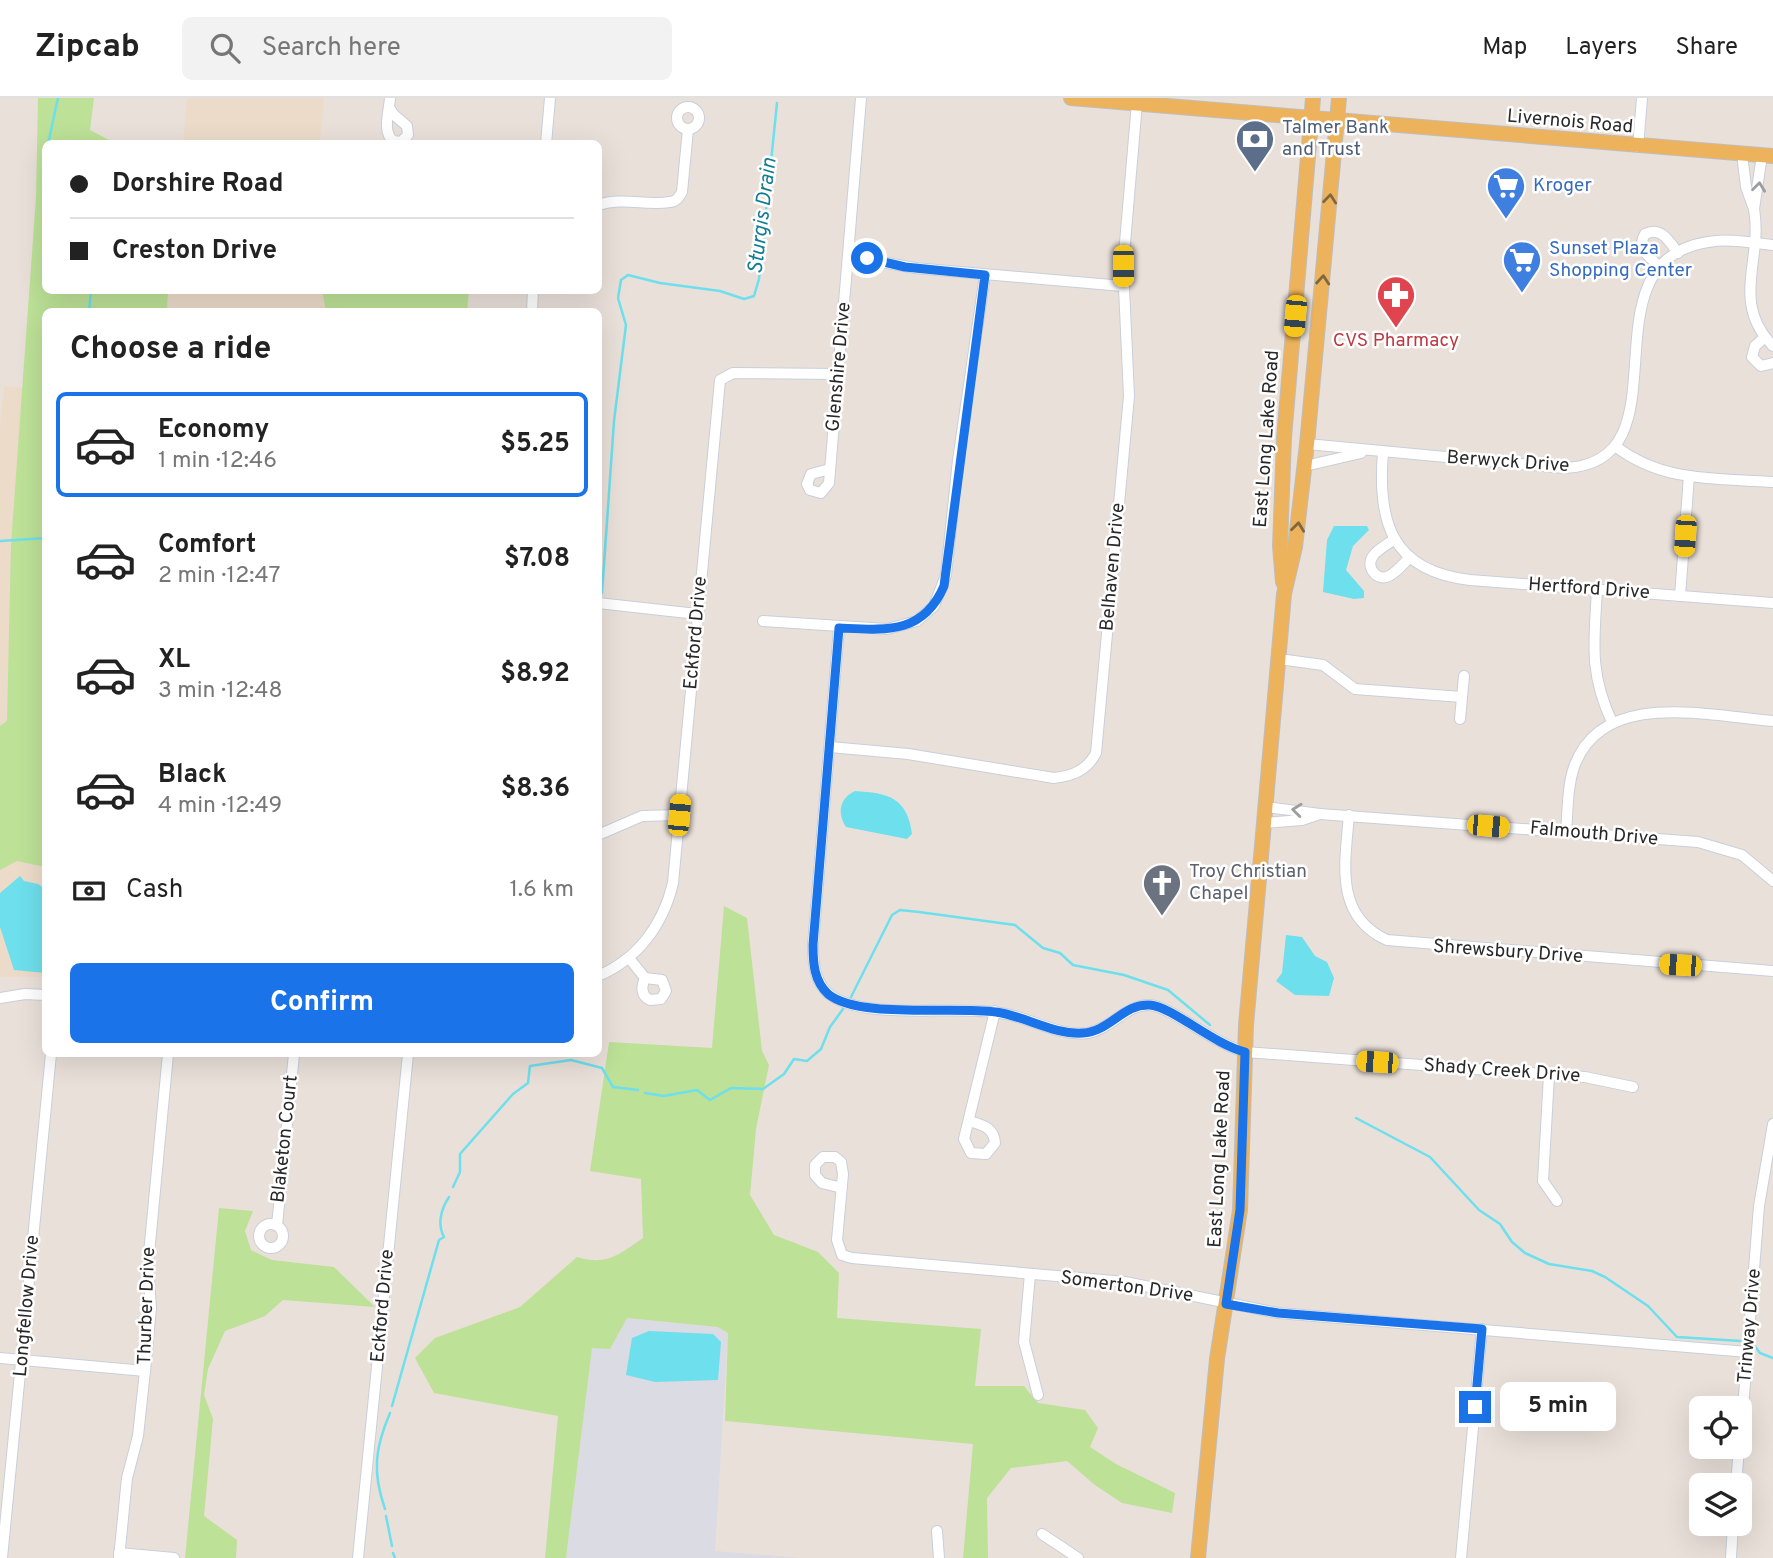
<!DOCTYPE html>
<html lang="en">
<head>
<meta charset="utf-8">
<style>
  :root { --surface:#fff; --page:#f2f2f2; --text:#222; --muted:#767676; --line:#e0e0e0; --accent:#1a73e8 }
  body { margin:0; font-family:Overpass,sans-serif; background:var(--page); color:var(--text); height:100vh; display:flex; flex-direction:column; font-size:26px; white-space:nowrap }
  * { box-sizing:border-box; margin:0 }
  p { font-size:23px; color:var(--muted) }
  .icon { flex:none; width:38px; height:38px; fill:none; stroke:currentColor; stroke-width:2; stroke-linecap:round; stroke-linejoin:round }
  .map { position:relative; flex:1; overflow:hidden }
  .panel { position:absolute; left:42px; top:210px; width:560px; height:749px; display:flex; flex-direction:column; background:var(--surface); border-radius:10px; box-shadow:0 7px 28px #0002 }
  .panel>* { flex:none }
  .guide { position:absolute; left:42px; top:42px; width:560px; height:154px; border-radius:10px; box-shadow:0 7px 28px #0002; display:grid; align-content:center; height:154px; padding:0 28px; background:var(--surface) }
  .buttons { position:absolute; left:1689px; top:1298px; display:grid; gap:14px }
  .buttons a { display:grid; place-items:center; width:63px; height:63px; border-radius:10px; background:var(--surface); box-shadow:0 7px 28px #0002; font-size:35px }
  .end { position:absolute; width:32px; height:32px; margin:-16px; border:9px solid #1a73e8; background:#fff; box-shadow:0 0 0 4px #fff }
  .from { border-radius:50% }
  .bubble { position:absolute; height:49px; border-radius:10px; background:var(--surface); box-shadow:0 7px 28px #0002; font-size:23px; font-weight:700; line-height:49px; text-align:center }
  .car { position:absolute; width:21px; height:42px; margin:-21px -10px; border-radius:9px; box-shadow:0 0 5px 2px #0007; background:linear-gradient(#f5c518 24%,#345 0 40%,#f5c518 0 76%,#345 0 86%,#f5c518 0) }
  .guide b { display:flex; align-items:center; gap:24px; height:66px; font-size:26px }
  .guide b+b { border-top:2px solid var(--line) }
  .guide i { width:18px; height:18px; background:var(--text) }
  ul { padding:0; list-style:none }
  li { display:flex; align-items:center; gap:21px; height:105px; margin:0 14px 10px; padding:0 14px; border:4px solid transparent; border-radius:10px }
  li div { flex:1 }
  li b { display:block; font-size:26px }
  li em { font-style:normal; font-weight:700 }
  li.on { border-color:var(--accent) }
  li>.icon { width:63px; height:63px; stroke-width:1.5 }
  h2 { padding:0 28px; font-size:32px; line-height:84px }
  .pay { display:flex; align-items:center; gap:18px; height:77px; padding:0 28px; font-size:26px }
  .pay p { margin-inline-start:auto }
  .cta { display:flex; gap:14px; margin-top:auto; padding:14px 28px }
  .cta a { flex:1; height:80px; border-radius:10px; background:var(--accent); color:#fff; font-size:28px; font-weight:700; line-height:80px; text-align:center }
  header { display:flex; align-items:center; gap:42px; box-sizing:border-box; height:98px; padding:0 35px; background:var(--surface); border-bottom:2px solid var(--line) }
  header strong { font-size:33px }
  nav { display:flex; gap:38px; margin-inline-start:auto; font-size:24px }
  .search { width:490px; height:63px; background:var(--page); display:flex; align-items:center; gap:18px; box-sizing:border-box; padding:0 24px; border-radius:10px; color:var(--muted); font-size:26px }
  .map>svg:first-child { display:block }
  .industrial { fill:#dbdbe3 }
  .education { fill:#ecdbc9 }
  .green { fill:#bce197 }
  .water { fill:#6edfec }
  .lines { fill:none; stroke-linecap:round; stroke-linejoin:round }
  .stream { stroke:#6edfec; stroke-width:2.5 }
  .minor-casing { stroke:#c8cfda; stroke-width:12 }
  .major-casing { stroke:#bebebe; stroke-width:16 }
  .minor { stroke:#fff; stroke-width:10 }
  .major { stroke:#edb35c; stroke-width:14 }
  .oneway { stroke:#9e9e9e }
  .oneway2 { stroke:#81673f }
  .route { stroke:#1a73e8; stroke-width:9 }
  .labels { text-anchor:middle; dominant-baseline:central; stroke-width:5; stroke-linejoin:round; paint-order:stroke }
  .street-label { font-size:19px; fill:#282828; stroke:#fff }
  .service-label { font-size:19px; fill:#4e5e75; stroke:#fff; text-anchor:start }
  .shop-label { font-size:19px; fill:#366cbe; stroke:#fff; text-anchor:start }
  .health-label { font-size:19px; fill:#be3a42; stroke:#fff }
  .worship-label { font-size:19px; fill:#5b616d; stroke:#fff; text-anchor:start }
  .water-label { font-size:21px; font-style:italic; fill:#107d95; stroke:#fff }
</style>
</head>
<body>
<header>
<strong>Zipcab</strong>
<div class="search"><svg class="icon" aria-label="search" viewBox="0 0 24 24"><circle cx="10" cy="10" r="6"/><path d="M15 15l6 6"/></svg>Search here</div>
<nav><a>Map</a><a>Layers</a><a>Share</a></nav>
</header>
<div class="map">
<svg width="1773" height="1460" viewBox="0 0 1773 1460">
  <rect width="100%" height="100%" fill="#eae0da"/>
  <path class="industrial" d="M626,1220L718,1229L728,1235L715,1453L801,1460H566L592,1249L610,1251Z"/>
  <g class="education">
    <path d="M187,0H324L320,45H183Z"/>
    <path d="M169,193H469L467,213L167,214Z"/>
    <path d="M4,288L45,292L46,879H0V327Z"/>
  </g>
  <g class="green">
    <path d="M38,0H94L90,32L115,45L46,46V192L168,193L167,213L46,214L45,769L17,763L0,772V628L7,623L11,447L36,99Z"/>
    <path d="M322,193V192L469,193L467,214L326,213Z"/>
    <path d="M724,808L747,820L762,953L769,967L756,1031L750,1097L774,1137L818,1154L839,1175L837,1220L981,1231L975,1288H1024L1038,1305L1085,1312L1098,1330L1090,1349L1116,1366L1175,1395L1172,1415L1122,1405L1095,1387L1067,1363L1011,1370L987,1400L988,1460H963L973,1346L725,1323L728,1235L718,1229L627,1220L610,1251L592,1250L566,1460H545L558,1318L434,1295L415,1260L435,1240L520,1209L577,1159C607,1168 618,1157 643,1140L641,1081L590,1073L609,944L712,950Z"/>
    <path d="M219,1110L253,1113L245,1133L251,1152L272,1162L334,1169L375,1209L283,1202L265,1218L225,1233L208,1271L204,1297L213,1321L204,1418L237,1442L236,1460H185Z"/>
  </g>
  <g class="water">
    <path d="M1334,428H1367L1369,432L1353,448L1346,472L1364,493V500L1354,501L1323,494L1327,442Z"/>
    <path d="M855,693C888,695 907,699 912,736L907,741L846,729C837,715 839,701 855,693Z"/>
    <path d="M20,778L24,783L38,786L45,791V875L14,872L0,829V795Z"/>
    <path d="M1286,837L1302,839L1315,858L1327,864L1334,880L1329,898L1295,897L1276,883L1282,875Z"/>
    <path d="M649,1233L713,1236L721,1244L718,1282L655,1284L626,1277L632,1240Z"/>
  </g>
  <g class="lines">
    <g class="stream">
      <path d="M48,46L58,0"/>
      <path d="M46,68V75"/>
      <path d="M89,214L91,192"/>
      <path d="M0,443L46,440"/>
      <path d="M602,495L614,323L626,227L618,200L621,182L628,177L660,185L720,193L744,201L754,198L759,181L777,5"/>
      <path d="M851,899L892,817L900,812L919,814L1015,827L1043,850L1060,855L1073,867L1124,877L1168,892L1210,927"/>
      <path d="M645,995L664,998L697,992L710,1002L731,990L763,991L784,976L794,961L807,963L821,951L830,929L843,911"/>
      <path d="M1356,1020L1430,1059L1479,1112L1500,1126L1512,1144L1525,1155L1549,1166L1592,1173L1605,1179L1648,1208L1677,1239L1741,1243"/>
      <path d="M453,1089L460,1074V1056L513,996L528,985L530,968L571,962L602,970L613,989L638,992"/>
      <path d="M1754,1247L1760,1255L1773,1260"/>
      <path d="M392,1308L439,1142L444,1139C437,1126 441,1111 449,1099"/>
      <path d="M385,1411C372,1374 375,1350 390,1315"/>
      <path d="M386,1418L392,1448"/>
      <path d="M393,1455L395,1460"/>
    </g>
    <g class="minor-casing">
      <g id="minor">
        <path d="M389,9L393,16L407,28L408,37L401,44L393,43C382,33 389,14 390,0"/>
        <circle cx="688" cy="20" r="11"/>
        <path d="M546,46L550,0"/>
        <path d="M1638,49L1642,0"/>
        <path d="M1742,56L1746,89L1754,111L1762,57"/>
        <path d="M598,107C623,99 646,108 670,104C677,103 679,99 682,94L688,31"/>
        <path d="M1754,111C1763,162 1730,204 1773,248"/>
        <path d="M848,158L915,170L1123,188"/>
        <path d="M1660,169C1650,160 1636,150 1645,136C1661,128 1669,143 1678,155"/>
        <path d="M532,214L533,192"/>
        <path d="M1765,239L1755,248L1752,259L1761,268L1773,265"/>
        <path d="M1307,346L1564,370C1693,365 1577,164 1708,144C1729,140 1752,145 1773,147"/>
        <path d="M1615,348C1663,385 1716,380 1773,384"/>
        <path d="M1383,354C1377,425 1392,473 1470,482L1773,505"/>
        <path d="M1305,368L1361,355"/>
        <path d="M830,371L811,376L807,386L810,392L821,395L829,385L861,0"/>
        <path d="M1395,441C1388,446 1378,451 1373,458C1365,469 1377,484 1389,478C1397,474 1404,465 1410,459"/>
        <path d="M1597,492C1594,544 1589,575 1612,624"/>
        <path d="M1680,498L1689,378"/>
        <path d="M598,505L697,516"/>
        <path d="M763,523L887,531L917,523L934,508L946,477L958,362L985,177"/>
        <path d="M839,530L813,847C813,866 815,888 833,899C874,923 957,906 1006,916C1032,921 1061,939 1088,935C1111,931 1126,906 1150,907C1172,909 1214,946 1245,954L1585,979L1633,989"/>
        <path d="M1279,561L1323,567L1355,591L1462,599"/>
        <path d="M1460,621L1464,578"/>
        <path d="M830,649L908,656L1054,680C1073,678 1087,672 1096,655L1129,298L1123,168L1137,5"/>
        <path d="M1320,716L1698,744L1742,757L1773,783"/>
        <path d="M1349,717C1345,765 1334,818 1387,842L1773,873"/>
        <path d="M1264,725L1302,722L1320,716L1266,709"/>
        <path d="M1566,734C1568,712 1567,690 1574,669C1602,590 1709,618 1773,623"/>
        <path d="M598,737L642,718L679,717"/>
        <path d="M629,860L645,880C641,889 641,898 650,902L661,901L666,893L662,882L645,880"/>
        <path d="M598,878C638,861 663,827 673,785L720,282L733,275L838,276"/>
        <path d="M0,900L25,896L46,897"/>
        <path d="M1549,977L1543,1083L1557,1103"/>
        <path d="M969,1023C982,1027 994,1029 995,1045L986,1056L971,1055L964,1041L995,913"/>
        <path d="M842,1090L822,1085L815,1077V1067L823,1059H835L841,1064L843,1076L837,1142L842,1157L852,1160L1125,1184L1278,1215L1748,1254"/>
        <circle cx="271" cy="1138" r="12"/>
        <path d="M277,1127L294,956"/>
        <path d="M1030,1176L1024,1244L1038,1297"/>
        <path d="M0,1260L145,1273"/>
        <path d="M1740,1348L1759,1108L1773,1026"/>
        <path d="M1736,1388L1739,1349"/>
        <path d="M937,1433L939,1460"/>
        <path d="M1042,1436L1078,1460"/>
        <path d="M119,1455L174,1460"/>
        <path d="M2,1460L51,956"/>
        <path d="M119,1460L127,1380L138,1338L145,1273L151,1210L148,1166L168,956"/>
        <path d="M358,1460L408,956"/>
        <path d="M1461,1460L1482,1231"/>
        <path d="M1731,1460L1733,1426"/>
      </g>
    </g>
    <g class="major-casing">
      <g id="major">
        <path d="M1071,0L1773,58"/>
        <path d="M1283,484L1280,448L1284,340L1313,0"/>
        <path d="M1198,1460L1217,1261L1240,1112L1246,927L1264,725L1284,496L1295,449L1307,346L1339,0"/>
      </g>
    </g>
    <use href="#minor" class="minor"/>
    <use href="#major" class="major"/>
  </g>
  <defs><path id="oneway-chevron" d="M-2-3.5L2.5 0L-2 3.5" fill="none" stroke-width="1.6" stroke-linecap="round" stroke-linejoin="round" transform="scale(1.75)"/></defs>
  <g class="oneway">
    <use href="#oneway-chevron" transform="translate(1759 89) rotate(-83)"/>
    <use href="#oneway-chevron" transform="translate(1297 712) rotate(-174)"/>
  </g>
  <g class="oneway2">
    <use href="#oneway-chevron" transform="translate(1330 101) rotate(-84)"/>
    <use href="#oneway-chevron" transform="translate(1323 182) rotate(-85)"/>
    <use href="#oneway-chevron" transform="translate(1298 429) rotate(-83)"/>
  </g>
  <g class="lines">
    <path class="route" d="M867,160L905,169L985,177L944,488C923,537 885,532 839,530L813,847C813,865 814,883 828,896C858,921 954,908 996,914C1025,918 1054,937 1083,935C1109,934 1124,905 1150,907C1173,909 1213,946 1245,954L1240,1112L1226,1206L1278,1215L1482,1231L1475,1309"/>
  </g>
  <defs>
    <g id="bank-pin" transform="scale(2.0125)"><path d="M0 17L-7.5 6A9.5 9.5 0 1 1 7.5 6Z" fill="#5c6f8a" stroke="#fff"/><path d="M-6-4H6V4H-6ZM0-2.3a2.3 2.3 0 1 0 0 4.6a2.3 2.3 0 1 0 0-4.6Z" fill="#fff"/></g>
    <g id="supermarket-pin" transform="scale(2.0125)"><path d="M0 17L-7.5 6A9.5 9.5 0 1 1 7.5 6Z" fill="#3f7fe0" stroke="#fff"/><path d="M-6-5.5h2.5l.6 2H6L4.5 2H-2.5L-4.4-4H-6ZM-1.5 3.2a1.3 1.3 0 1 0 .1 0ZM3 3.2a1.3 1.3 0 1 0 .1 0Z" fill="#fff"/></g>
    <g id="pharmacy-pin" transform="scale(2.0125)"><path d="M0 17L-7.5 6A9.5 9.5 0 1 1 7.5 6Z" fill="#e0444e" stroke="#fff"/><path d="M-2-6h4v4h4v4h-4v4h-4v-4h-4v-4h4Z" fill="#fff"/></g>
    <g id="church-pin" transform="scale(2.0125)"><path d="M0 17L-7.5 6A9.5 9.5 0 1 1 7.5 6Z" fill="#6b7280" stroke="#fff"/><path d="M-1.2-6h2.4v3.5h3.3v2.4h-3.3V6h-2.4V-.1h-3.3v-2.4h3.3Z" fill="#fff"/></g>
  </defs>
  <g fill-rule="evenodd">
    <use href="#bank-pin" x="1255" y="41"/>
    <use href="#supermarket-pin" x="1506" y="88"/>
    <use href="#supermarket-pin" x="1522" y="162"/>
    <use href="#pharmacy-pin" x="1396" y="197"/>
    <use href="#church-pin" x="1162" y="785"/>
  </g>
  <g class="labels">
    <g class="street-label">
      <text transform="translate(1570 24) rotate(5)">Livernois Road</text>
      <text transform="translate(839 269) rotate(-85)">Glenshire Drive</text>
      <text transform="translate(1267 341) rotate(-86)">East Long Lake Road</text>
      <text transform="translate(1508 364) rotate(4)">Berwyck Drive</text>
      <text transform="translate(1113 469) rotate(-85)">Belhaven Drive</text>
      <text transform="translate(1589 491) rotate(4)">Hertford Drive</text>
      <text transform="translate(696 535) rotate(-85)">Eckford Drive</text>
      <text transform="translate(1594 736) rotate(5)">Falmouth Drive</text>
      <text transform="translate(1508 854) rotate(4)">Shrewsbury Drive</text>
      <text transform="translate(1502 973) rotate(4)">Shady Creek Drive</text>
      <text transform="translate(285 1041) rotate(-84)">Blaketon Court</text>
      <text transform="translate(1220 1061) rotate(-87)">East Long Lake Road</text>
      <text transform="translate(1127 1189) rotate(8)">Somerton Drive</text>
      <text transform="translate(27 1208) rotate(-85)">Longfellow Drive</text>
      <text transform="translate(147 1208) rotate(-88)">Thurber Drive</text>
      <text transform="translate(383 1208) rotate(-85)">Eckford Drive</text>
      <text transform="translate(1750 1228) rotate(-85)">Trinway Drive</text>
    </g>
    <g class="service-label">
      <text x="1282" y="30">Talmer Bank<tspan x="1282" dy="22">and Trust</tspan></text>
    </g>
    <g class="shop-label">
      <text x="1533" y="88">Kroger</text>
      <text x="1549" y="151">Sunset Plaza<tspan x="1549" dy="22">Shopping Center</tspan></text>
    </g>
    <g class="health-label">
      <text x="1396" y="243">CVS Pharmacy</text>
    </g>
    <g class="worship-label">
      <text x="1189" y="774">Troy Christian<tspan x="1189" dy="22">Chapel</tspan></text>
    </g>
    <g class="water-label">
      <text transform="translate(763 118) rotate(-83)">Sturgis Drain</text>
    </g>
  </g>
</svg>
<div class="buttons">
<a><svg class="icon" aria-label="locate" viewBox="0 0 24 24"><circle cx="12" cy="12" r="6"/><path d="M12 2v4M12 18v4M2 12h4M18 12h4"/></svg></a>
<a><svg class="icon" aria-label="layers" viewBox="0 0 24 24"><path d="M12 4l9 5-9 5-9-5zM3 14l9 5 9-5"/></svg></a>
</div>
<i class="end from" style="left:867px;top:160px"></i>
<i class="end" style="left:1475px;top:1309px"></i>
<div class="bubble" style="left:1500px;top:1284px;width:116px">5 min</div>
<i class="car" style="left:1123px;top:168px;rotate:180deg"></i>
<i class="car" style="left:1295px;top:218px;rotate:185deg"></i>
<i class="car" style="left:1685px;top:438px;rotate:184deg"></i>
<i class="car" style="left:679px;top:717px;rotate:5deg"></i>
<i class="car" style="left:1488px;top:728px;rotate:95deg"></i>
<i class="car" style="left:1680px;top:867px;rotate:274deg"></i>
<i class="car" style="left:1377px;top:964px;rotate:274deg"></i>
<div class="guide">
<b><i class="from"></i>Dorshire Road</b>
<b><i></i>Creston Drive</b>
</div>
<section class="panel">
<h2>Choose a ride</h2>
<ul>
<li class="on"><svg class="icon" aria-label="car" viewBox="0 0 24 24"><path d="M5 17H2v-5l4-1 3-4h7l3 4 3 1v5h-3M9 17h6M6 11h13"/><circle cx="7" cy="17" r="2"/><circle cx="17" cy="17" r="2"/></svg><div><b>Economy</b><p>1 min · 12:46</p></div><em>$5.25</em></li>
<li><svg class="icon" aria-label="car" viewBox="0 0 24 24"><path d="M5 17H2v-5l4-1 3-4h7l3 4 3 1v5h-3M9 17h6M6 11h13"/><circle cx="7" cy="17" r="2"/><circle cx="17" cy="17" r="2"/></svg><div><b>Comfort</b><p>2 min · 12:47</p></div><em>$7.08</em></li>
<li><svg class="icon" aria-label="car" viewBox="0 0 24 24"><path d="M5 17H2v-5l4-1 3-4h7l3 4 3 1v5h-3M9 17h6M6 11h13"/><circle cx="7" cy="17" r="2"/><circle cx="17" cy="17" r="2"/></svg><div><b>XL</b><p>3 min · 12:48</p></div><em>$8.92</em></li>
<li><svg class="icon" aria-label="car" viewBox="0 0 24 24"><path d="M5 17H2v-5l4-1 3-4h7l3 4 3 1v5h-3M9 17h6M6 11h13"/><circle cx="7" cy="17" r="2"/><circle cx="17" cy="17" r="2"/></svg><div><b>Black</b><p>4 min · 12:49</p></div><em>$8.36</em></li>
</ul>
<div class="pay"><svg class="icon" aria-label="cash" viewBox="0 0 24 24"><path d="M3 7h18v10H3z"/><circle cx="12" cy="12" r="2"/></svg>Cash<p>1.6 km</p></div>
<div class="cta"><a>Confirm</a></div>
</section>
</div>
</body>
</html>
